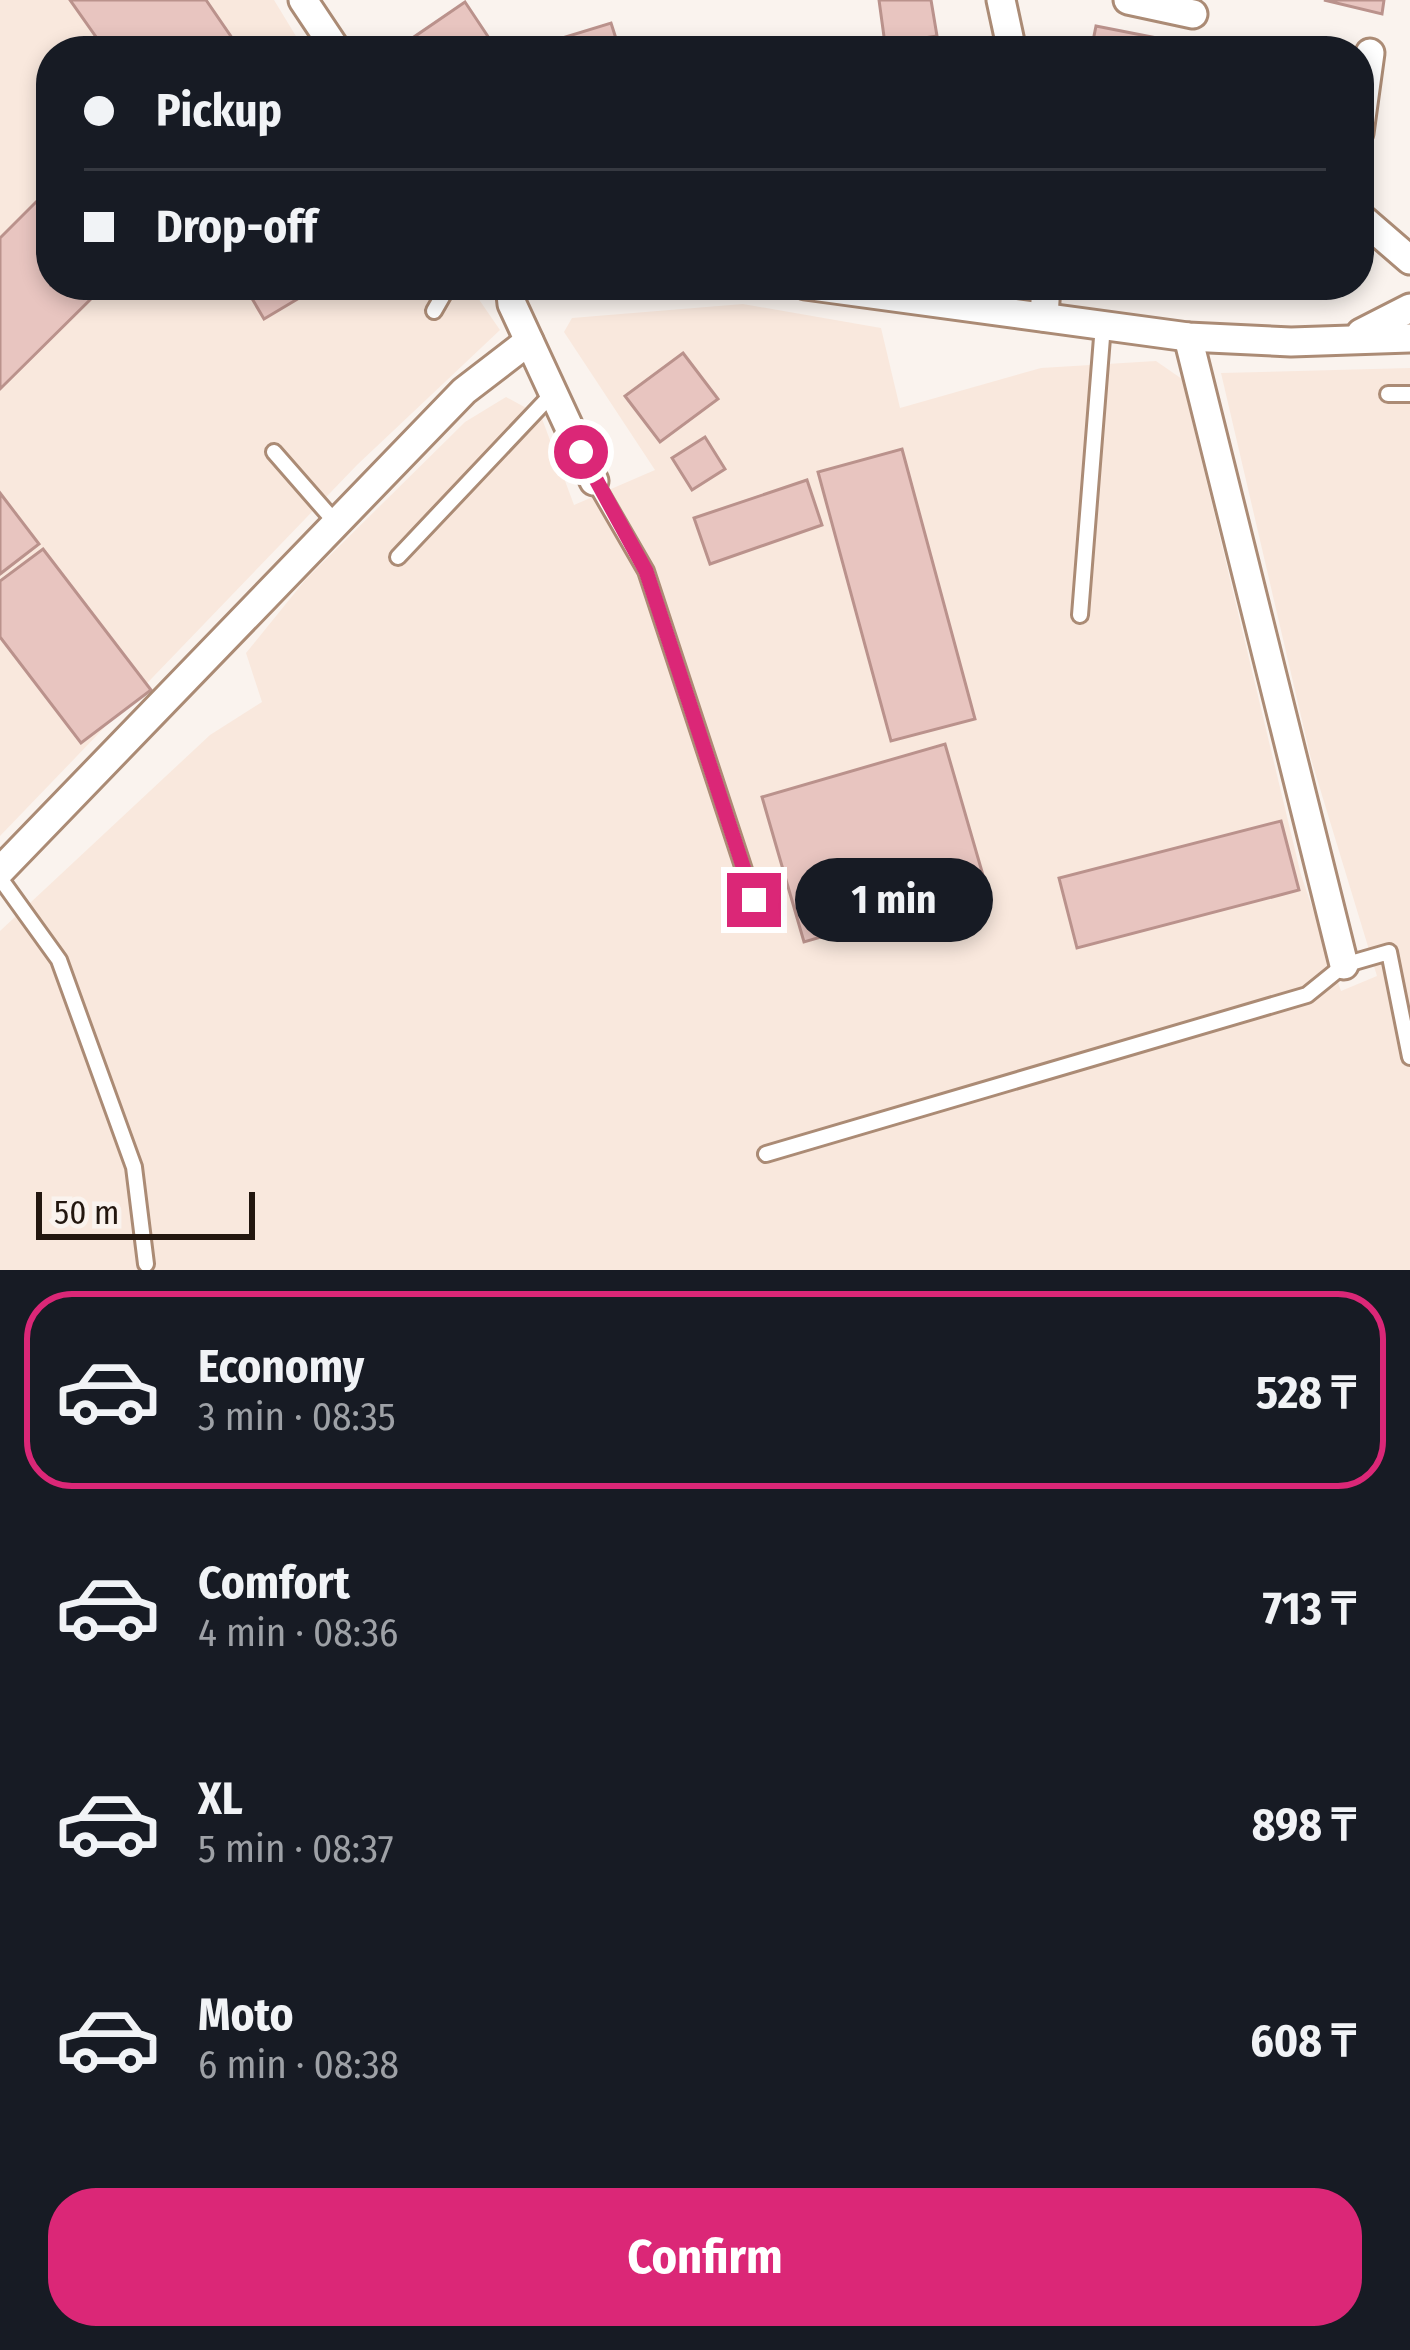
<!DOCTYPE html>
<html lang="en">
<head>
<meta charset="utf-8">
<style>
  :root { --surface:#171b24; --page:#20242c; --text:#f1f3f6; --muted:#9ea1a6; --line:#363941; --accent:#db2777 }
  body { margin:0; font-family:"Fira Sans Condensed",sans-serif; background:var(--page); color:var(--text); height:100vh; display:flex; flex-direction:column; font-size:45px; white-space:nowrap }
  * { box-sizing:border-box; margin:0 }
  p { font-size:39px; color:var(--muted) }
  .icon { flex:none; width:66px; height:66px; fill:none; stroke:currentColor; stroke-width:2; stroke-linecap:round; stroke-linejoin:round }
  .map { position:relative; height:1270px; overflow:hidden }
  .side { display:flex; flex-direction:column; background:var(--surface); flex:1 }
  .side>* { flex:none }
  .top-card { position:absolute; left:36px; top:36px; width:1338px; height:264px; border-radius:48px; box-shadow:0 6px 18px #0003; display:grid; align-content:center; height:264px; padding:0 48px; background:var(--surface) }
  .scale { position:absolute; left:36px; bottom:30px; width:219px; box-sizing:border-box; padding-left:12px; border:6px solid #23170f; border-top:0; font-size:33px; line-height:42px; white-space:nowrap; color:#23170f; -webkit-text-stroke:9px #faf3ee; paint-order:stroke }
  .end { position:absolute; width:54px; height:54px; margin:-27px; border:15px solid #db2777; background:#fff; box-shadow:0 0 0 6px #fff }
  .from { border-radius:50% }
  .bubble { position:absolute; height:84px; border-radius:42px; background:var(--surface); box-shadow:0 6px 18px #0003; font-size:39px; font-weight:700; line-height:84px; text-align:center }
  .top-card b { display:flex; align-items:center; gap:42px; height:114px; font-size:45px }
  .top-card b+b { border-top:3px solid var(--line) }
  .top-card i { width:30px; height:30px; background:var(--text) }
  ul { padding:21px 0 0; list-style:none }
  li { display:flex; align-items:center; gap:36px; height:198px; margin:0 24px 18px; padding:0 24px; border:6px solid transparent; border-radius:48px }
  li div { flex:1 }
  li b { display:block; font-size:45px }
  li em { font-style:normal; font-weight:700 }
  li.active { border-color:var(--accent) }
  li>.icon { width:108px; height:108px; stroke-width:1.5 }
  .cta { display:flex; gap:24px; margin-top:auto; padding:24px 48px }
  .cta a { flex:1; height:138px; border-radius:48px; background:var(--accent); color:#fff; font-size:48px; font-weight:700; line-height:138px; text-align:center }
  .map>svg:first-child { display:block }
  .built { fill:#f9e8dd }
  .building { fill:#e8c5c0; stroke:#ba928c; stroke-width:3 }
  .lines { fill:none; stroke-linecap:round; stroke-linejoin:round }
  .service-casing { stroke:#ab8b75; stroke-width:20 }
  .minor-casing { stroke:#ab8b75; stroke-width:33 }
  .service { stroke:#fff; stroke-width:14 }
  .minor { stroke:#fff; stroke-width:27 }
  .route { stroke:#db2777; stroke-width:15 }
</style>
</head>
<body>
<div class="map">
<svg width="1410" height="1270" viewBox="0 0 1410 1270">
  <rect width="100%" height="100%" fill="#faf3ee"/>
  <g class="built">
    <path d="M0,0H274L305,51H51V285H469L500,330L357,465L0,836Z"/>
    <path d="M743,304L881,328L900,408L1041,368L1156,361L1182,379L1301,875L1341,991L1377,976L1311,759L1221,373L1410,368V1270H0V931L210,735L262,702L246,653L306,579L465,422L506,397L541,416L574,505L655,470L564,332L572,318Z"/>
  </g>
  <g class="building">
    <path d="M70,0H206L241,51H106Z"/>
    <path d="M879,0H931L937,36L885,44Z"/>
    <path d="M1324,0H1384L1382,14Z"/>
    <path d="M465,2L491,41L477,51H419L411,39Z"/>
    <path d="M611,23L620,51H551L549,42Z"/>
    <path d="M1096,26L1172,41L1170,51H1091Z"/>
    <path d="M51,187V285H105L0,389V238Z"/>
    <path d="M244,285H321L264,319Z"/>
    <path d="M683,353L718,399L660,442L625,396Z"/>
    <path d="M705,437L725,469L692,490L672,458Z"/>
    <path d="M902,449L975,719L891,741L818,472Z"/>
    <path d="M807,480L822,525L710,564L694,518Z"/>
    <path d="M0,493L39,544L0,574Z"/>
    <path d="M43,549L151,690L81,743L0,637V581Z"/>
    <path d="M945,744L987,889L804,942L762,797Z"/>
    <path d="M1281,821L1299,890L1077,948L1059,878Z"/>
  </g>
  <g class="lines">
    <g class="service-casing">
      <g id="service">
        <path d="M434,311L449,285"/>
        <path d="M1388,394H1410"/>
        <path d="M274,452L336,523"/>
        <path d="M594,481L646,571L754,900"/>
        <path d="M398,557L553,393"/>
        <path d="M1080,615L1103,325"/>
        <path d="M0,878L59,960L134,1167L146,1264"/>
        <path d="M766,1154L1307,995L1344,965L1389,952L1410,1057"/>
      </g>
    </g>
    <g class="minor-casing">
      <g id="minor">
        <path d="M303,0L337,51"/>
        <path d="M1001,0L1012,51"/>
        <path d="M1128,0L1193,14"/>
        <path d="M1359,133L1370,53"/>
        <path d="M1359,216L1410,260"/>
        <path d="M510,285L512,304L594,481"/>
        <path d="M805,285L1188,337L1291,342L1410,338"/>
        <path d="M1044,317L1046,285"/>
        <path d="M1361,333L1410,308"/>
        <path d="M1188,337L1344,965"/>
        <path d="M0,871L464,391L529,341"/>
      </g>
    </g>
    <use href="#service" class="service"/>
    <use href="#minor" class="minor"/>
  </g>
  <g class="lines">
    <path class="route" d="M581,452L646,571L754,900"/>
  </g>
</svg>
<div class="scale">50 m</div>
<i class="end from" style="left:581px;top:452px"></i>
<i class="end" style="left:754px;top:900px"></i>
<div class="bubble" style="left:795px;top:858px;width:198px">1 min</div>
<div class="top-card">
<b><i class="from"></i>Pickup</b>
<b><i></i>Drop-off</b>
</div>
</div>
<section class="side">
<ul>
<li class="active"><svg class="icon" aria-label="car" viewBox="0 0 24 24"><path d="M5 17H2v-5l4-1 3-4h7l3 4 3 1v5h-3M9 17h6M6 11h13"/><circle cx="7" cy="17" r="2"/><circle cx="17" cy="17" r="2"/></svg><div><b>Economy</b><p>3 min · 08:35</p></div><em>528 ₸</em></li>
<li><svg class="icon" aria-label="car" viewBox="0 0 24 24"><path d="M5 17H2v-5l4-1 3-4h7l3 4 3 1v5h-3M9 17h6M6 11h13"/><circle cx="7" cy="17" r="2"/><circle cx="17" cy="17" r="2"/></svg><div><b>Comfort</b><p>4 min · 08:36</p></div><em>713 ₸</em></li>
<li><svg class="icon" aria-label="car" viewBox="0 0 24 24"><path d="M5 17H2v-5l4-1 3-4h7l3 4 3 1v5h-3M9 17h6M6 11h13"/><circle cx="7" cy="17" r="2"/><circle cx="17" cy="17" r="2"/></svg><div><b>XL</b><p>5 min · 08:37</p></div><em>898 ₸</em></li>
<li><svg class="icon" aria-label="car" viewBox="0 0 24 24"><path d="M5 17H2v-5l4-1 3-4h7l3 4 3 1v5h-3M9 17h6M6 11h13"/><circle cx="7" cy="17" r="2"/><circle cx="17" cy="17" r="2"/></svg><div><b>Moto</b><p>6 min · 08:38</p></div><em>608 ₸</em></li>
</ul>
<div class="cta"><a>Confirm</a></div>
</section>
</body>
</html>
